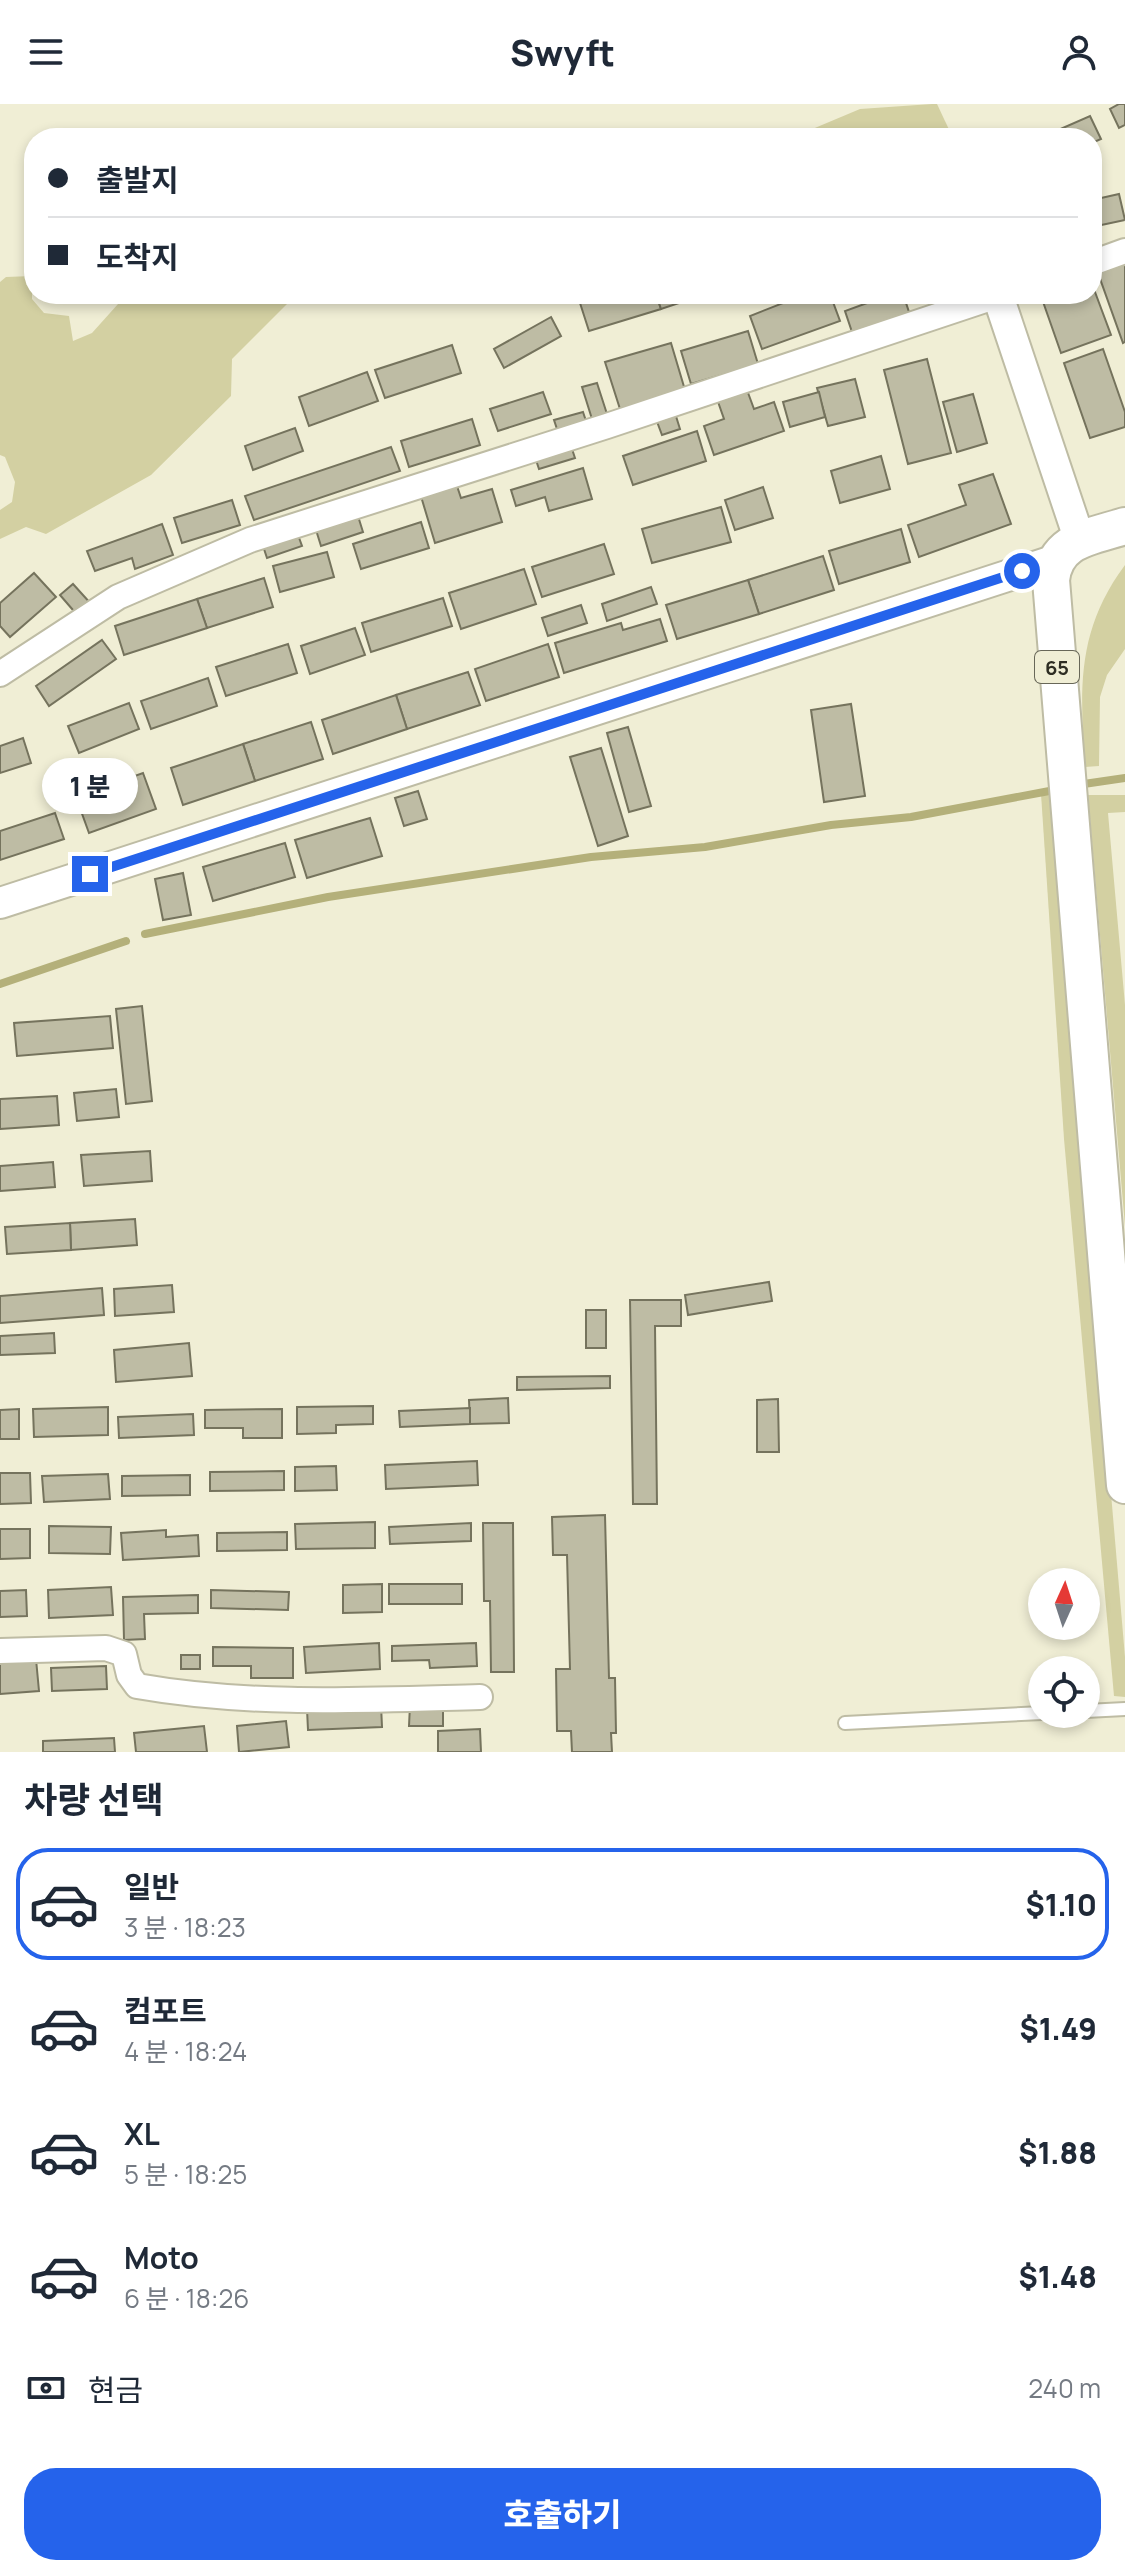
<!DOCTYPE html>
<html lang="ko">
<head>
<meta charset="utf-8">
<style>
  :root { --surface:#fff; --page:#f2f2f3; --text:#1f2937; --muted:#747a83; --line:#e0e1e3; --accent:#2563eb }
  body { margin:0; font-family:Manrope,"Noto Sans KR",sans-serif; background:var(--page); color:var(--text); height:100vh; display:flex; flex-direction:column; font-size:30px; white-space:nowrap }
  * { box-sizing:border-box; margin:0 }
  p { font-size:26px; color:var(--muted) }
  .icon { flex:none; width:44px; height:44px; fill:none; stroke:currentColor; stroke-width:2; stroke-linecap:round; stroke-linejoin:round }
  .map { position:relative; height:1648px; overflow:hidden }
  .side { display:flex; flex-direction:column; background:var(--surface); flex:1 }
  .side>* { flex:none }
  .top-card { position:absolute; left:24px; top:24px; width:1078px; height:176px; border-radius:32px; box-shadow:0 4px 12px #0003; display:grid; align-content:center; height:176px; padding:0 24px; background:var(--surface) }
  .needle { width:52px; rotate:3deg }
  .buttons { position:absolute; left:1028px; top:1464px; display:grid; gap:16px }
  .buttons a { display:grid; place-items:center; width:72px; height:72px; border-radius:50%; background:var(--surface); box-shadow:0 4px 12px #0003; font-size:40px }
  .end { position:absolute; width:36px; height:36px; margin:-18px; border:10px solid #2563eb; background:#fff; box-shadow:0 0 0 4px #fff }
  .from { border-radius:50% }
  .bubble { position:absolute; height:56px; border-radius:28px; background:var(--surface); box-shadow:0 4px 12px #0003; font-size:26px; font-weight:800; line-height:56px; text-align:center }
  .top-card b { display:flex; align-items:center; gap:28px; height:76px; font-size:30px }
  .top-card b+b { border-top:2px solid var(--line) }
  .top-card i { width:20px; height:20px; background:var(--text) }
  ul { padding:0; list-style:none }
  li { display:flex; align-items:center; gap:24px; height:112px; margin:0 16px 12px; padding:0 8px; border:4px solid transparent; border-radius:32px }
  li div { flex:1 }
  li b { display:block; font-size:30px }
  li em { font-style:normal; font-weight:800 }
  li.current { border-color:var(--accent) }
  li>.icon { width:72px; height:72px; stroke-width:1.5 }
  h2 { padding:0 24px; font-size:36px; line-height:96px }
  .pay { display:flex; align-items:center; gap:20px; height:88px; padding:0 24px; font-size:30px }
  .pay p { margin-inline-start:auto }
  .action { display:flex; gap:16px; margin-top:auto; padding:16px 24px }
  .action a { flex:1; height:92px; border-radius:32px; background:var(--accent); color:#fff; font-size:32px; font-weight:800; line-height:92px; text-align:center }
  header { display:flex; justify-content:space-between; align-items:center; height:104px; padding:0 24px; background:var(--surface); font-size:36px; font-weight:800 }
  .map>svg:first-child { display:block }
  .green { fill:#d3d0a2 }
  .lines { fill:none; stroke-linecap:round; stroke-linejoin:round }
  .stream { stroke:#b4b07a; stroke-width:8 }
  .building { fill:#bebca4; stroke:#75735d; stroke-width:2 }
  .service-casing { stroke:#bebca4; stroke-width:16 }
  .minor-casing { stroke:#bebca4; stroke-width:28 }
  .tertiary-casing { stroke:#bebca4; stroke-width:34 }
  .primary-casing { stroke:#bebca4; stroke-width:40 }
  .service { stroke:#fff; stroke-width:12 }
  .minor { stroke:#fff; stroke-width:24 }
  .tertiary { stroke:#fff; stroke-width:30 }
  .primary { stroke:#fff; stroke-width:36 }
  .route { stroke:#2563eb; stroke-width:10 }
  .labels { text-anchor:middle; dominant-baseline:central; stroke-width:6; stroke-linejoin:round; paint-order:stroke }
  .shield { fill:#f0eed5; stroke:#686758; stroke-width:2 }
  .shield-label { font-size:20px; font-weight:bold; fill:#2e2d23 }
</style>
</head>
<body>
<header><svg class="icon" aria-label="menu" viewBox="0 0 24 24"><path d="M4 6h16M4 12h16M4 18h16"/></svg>Swyft<svg class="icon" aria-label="person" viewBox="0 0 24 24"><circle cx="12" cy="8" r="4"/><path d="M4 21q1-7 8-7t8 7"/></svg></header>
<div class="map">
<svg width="1125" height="1648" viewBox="0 0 1125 1648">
  <rect width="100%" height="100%" fill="#f0eed5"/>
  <g class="green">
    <path d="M932,0H937L953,34H791L860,5Z"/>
    <path d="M32,172V195L44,209L69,212L73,237L92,229L127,190H297L232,255L231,292L151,371L46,430L26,423L0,435V406L12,398L15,378L5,353L0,351V178L6,173Z"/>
    <path d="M1125,461V545L1107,571L1100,593L1099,662L1085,663C1080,585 1076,527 1125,461Z"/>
    <path d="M1051,688L1125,1553V1593L1114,1592L1064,1035L1041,690Z"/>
    <path d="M1088,691H1125V708L1108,709L1125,901V1122Z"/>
  </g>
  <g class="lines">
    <g class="stream">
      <path d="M1077,681L1125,674"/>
      <path d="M145,830L328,793L591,753L705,743L831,721L911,713L1060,685"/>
      <path d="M0,880L126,837"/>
    </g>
  </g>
  <g class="building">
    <path d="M1119,0H1125V21L1119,24L1110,5Z"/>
    <path d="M1090,12L1101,35L1092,39V34H1040Z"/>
    <path d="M1119,90L1125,116L1092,123V96Z"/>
    <path d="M1125,159V238L1123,239L1098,169Z"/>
    <path d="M1092,180L1111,231L1061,249L1041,192L1092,190Z"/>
    <path d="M608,190H656L661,205L589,227L580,199Z"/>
    <path d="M656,190H706L661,205Z"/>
    <path d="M806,190H830L840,217L762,245L750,212Z"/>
    <path d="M877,190H903L910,211L853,231L845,207L878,195Z"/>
    <path d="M551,213L561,232L504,264L494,245Z"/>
    <path d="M748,227L758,260L691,280L681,247Z"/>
    <path d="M671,239L685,286L620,305L605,258Z"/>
    <path d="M452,241L461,269L385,294L375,266Z"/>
    <path d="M1103,245L1125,308V323L1090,334L1064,259Z"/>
    <path d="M927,255L951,349L908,360L884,266Z"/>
    <path d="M367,268L378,297L309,322L299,293Z"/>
    <path d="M855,275L865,313L828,322L817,284Z"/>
    <path d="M597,279L607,310L592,315L582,283Z"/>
    <path d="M747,286L754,305L774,298L784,327L714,351L704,322L724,315L717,295Z"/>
    <path d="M543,288L551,310L498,327L490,305Z"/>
    <path d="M819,288L825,313L790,323L783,298Z"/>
    <path d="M973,290L987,339L957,348L943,298Z"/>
    <path d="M583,308L587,320L558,328L554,316Z"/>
    <path d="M675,309L680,325L662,331L656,315Z"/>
    <path d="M472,315L480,341L409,363L401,337Z"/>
    <path d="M295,324L303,347L253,366L245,342Z"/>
    <path d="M697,327L706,357L633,381L623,352Z"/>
    <path d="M571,342L575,354L539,365L535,353Z"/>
    <path d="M391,343L400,367L254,416L245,392Z"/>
    <path d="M881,352L890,385L840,399L831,367Z"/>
    <path d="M583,364L592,395L549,407L545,393L516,402L511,386Z"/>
    <path d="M993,370L1011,420L919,453L908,421L966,401L959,381Z"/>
    <path d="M456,379L461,394L492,385L502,418L435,439L420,389Z"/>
    <path d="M763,383L773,414L735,426L725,396Z"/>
    <path d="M232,396L240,421L182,439L174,414Z"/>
    <path d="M721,403L731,438L652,459L642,425Z"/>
    <path d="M358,412L363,428L321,442L316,426Z"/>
    <path d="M421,418L429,444L361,465L353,440Z"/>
    <path d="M162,420L173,451L135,465L132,454L95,467L87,447Z"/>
    <path d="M901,425L910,458L839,480L829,447Z"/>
    <path d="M298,431L302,442L267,454L263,442Z"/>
    <path d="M604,440L614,470L542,493L532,463Z"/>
    <path d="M327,448L334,473L280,488L273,462Z"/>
    <path d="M823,452L834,486L759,510L748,476Z"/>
    <path d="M524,465L536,500L461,525L449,489Z"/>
    <path d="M34,469L56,493L10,533L0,522V499Z"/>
    <path d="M264,474L273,503L207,524L197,495Z"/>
    <path d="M748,476L759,510L677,535L666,501Z"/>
    <path d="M73,480L92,501L79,513L60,491Z"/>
    <path d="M651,483L657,500L607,517L602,500Z"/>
    <path d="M443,494L452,522L371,548L362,519Z"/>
    <path d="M197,495L207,524L124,551L115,522Z"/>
    <path d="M581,501L587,519L548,532L542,514Z"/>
    <path d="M660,515L667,537L564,569L555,539L621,519L623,526Z"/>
    <path d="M355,524L365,551L310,570L301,542Z"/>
    <path d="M102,536L116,555L49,602L36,582Z"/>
    <path d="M288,540L297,569L226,592L216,563Z"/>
    <path d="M548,540L559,573L486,597L475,565Z"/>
    <path d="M468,568L480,601L407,625L396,591Z"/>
    <path d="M208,574L217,602L151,625L141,597Z"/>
    <path d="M396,591L407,625L333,650L322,616Z"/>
    <path d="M129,599L139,625L79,649L68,622Z"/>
    <path d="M851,600L865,692L824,698L811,606Z"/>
    <path d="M311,618L323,655L255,677L243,640Z"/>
    <path d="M628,623L651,702L629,708L607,629Z"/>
    <path d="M23,634L31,659L0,669V642Z"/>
    <path d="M243,640L255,677L183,701L171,664Z"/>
    <path d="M601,644L628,732L598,742L570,653Z"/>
    <path d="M143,669L156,705L89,729L76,693Z"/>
    <path d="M418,687L427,715L404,722L395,694Z"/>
    <path d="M55,709L64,735L0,756V727Z"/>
    <path d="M370,714L382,752L307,774L295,736Z"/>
    <path d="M285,739L295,773L213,797L203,763Z"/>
    <path d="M183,769L191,811L163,816L155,775Z"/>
    <path d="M142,902L152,997L126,1000L116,905Z"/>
    <path d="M110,912L113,944L17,952L14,919Z"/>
    <path d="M116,985L119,1013L77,1017L74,989Z"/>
    <path d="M57,992L59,1021L0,1025V995Z"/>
    <path d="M150,1047L152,1077L84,1082L81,1051Z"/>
    <path d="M53,1058L55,1083L0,1087V1062Z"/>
    <path d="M135,1115L137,1141L71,1146L70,1119Z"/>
    <path d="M70,1119L71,1146L7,1150L5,1123Z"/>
    <path d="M769,1178L772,1197L688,1211L685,1191Z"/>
    <path d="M172,1181L174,1208L115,1212L114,1185Z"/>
    <path d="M102,1184L104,1211L0,1219V1192Z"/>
    <path d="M630,1196H681V1222H655L657,1400H633Z"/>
    <rect x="586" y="1206" width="20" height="38"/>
    <path d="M54,1229L55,1249L0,1251V1232Z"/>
    <path d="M189,1239L192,1272L116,1278L114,1246Z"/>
    <path d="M610,1272V1284L517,1286V1273Z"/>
    <path d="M508,1294L509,1319L470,1320L469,1296Z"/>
    <path d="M778,1295L779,1348H757V1296Z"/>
    <path d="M373,1302V1320L336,1321V1329L297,1330V1303Z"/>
    <path d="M108,1303V1331L34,1333L33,1305Z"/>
    <path d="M470,1304V1320L400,1323L399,1307Z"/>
    <path d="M19,1305V1335H0V1306Z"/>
    <path d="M282,1305V1334H243V1324H205V1306Z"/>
    <path d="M193,1310L194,1331L119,1334L118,1313Z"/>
    <path d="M477,1357L478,1381L386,1385L385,1361Z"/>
    <path d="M336,1362L337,1386L295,1387V1363Z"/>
    <path d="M284,1367V1386L210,1387V1368Z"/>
    <path d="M0,1369H30L31,1399L0,1400Z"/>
    <path d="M108,1370L110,1395L44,1398L42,1372Z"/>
    <path d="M190,1371V1391L122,1392V1372Z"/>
    <path d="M605,1411L609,1574H615L616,1629H611L612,1648H572L571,1627H557L556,1565H570L567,1451H553L552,1413Z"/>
    <path d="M375,1418V1444L296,1445L295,1420Z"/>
    <path d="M471,1419V1437L390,1440L389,1423Z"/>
    <path d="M483,1419H513L514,1568H491L490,1497H484Z"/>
    <path d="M49,1422L111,1423L110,1450L49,1449Z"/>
    <path d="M0,1425H30V1454L0,1455Z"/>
    <path d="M166,1426V1433L198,1431L199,1452L123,1456L121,1429Z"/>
    <path d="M287,1428V1446L217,1447V1429Z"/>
    <path d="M382,1480V1508L343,1509V1481Z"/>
    <rect x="389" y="1480" width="73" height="20"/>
    <path d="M111,1483L113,1511L49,1514L48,1486Z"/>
    <path d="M26,1486L27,1512L0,1513V1487Z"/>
    <path d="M211,1486L289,1488L288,1506L211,1504Z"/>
    <path d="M198,1491V1509L144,1510L145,1535L124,1536L123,1493Z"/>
    <path d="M379,1539L380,1565L306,1569L304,1543Z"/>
    <path d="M476,1539L477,1562L430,1564L429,1556L392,1557V1542Z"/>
    <path d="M213,1543L293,1544V1574H251V1562H213Z"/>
    <rect x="181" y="1551" width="19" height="14"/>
    <path d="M36,1555L39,1587L0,1590V1558Z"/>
    <path d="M106,1562L107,1585L52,1587L51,1564Z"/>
    <path d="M381,1601L382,1623L308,1626L307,1605Z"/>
    <path d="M410,1601H443V1622H409Z"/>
    <path d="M286,1617L289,1643L239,1648L237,1622Z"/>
    <path d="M204,1622L207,1648H136L134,1629Z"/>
    <path d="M480,1625L481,1648H438V1627Z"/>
    <path d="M114,1634L115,1648H43V1637Z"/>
  </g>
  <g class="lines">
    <g class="service-casing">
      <g id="service">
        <path d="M1086,1607L1125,1605"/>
        <path d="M845,1619L1042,1609"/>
      </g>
    </g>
    <g class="minor-casing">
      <g id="minor">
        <path d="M1092,159L1125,147"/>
        <path d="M0,570L118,493L250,436L607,322L1003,190"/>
        <path d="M0,1547L106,1544L124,1550L129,1571L137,1582C250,1602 366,1596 480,1593"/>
      </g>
    </g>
    <g class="tertiary-casing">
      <g id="tertiary">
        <path d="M998,192L1080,437"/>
        <path d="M0,799L1053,457"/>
      </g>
    </g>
    <g class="primary-casing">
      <path id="primary" d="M1125,422C1091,433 1055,435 1051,476L1125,1381"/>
    </g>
    <use href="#service" class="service"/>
    <use href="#minor" class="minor"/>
    <use href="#tertiary" class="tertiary"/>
    <use href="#primary" class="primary"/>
  </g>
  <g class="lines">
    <path class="route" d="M90,770L1022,467"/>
  </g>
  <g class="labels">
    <rect class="shield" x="1035" y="547" width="44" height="32" rx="6"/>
    <g class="shield-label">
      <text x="1057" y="563">65</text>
    </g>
  </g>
</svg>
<div class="buttons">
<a><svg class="needle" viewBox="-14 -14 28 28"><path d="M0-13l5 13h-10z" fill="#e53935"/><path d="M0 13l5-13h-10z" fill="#747a83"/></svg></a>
<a><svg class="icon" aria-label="locate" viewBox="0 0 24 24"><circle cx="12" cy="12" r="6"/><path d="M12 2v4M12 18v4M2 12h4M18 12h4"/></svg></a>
</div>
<i class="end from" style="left:1022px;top:467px"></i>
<i class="end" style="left:90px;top:770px"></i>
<div class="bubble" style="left:42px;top:654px;width:96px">1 분</div>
<div class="top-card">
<b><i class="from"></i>출발지</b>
<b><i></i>도착지</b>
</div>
</div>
<section class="side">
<h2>차량 선택</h2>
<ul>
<li class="current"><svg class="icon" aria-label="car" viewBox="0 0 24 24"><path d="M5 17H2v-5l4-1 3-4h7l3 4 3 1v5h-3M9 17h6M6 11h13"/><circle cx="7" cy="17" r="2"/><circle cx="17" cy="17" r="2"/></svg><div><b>일반</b><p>3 분 · 18:23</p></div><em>$1.10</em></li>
<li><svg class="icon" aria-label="car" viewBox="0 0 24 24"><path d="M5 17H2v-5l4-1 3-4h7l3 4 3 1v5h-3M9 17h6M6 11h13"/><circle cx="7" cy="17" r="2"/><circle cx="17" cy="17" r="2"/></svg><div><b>컴포트</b><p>4 분 · 18:24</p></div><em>$1.49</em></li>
<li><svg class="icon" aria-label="car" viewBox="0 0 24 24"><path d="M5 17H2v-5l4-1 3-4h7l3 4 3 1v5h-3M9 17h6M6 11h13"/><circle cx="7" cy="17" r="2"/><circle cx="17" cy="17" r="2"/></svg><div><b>XL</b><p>5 분 · 18:25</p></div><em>$1.88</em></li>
<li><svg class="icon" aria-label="car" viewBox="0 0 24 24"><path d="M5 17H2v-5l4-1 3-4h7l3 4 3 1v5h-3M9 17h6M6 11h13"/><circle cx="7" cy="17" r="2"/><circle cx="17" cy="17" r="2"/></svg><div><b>Moto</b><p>6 분 · 18:26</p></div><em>$1.48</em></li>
</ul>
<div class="pay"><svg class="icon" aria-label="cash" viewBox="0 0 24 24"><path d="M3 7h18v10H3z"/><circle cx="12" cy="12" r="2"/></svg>현금<p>240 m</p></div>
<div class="action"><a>호출하기</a></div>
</section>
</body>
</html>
